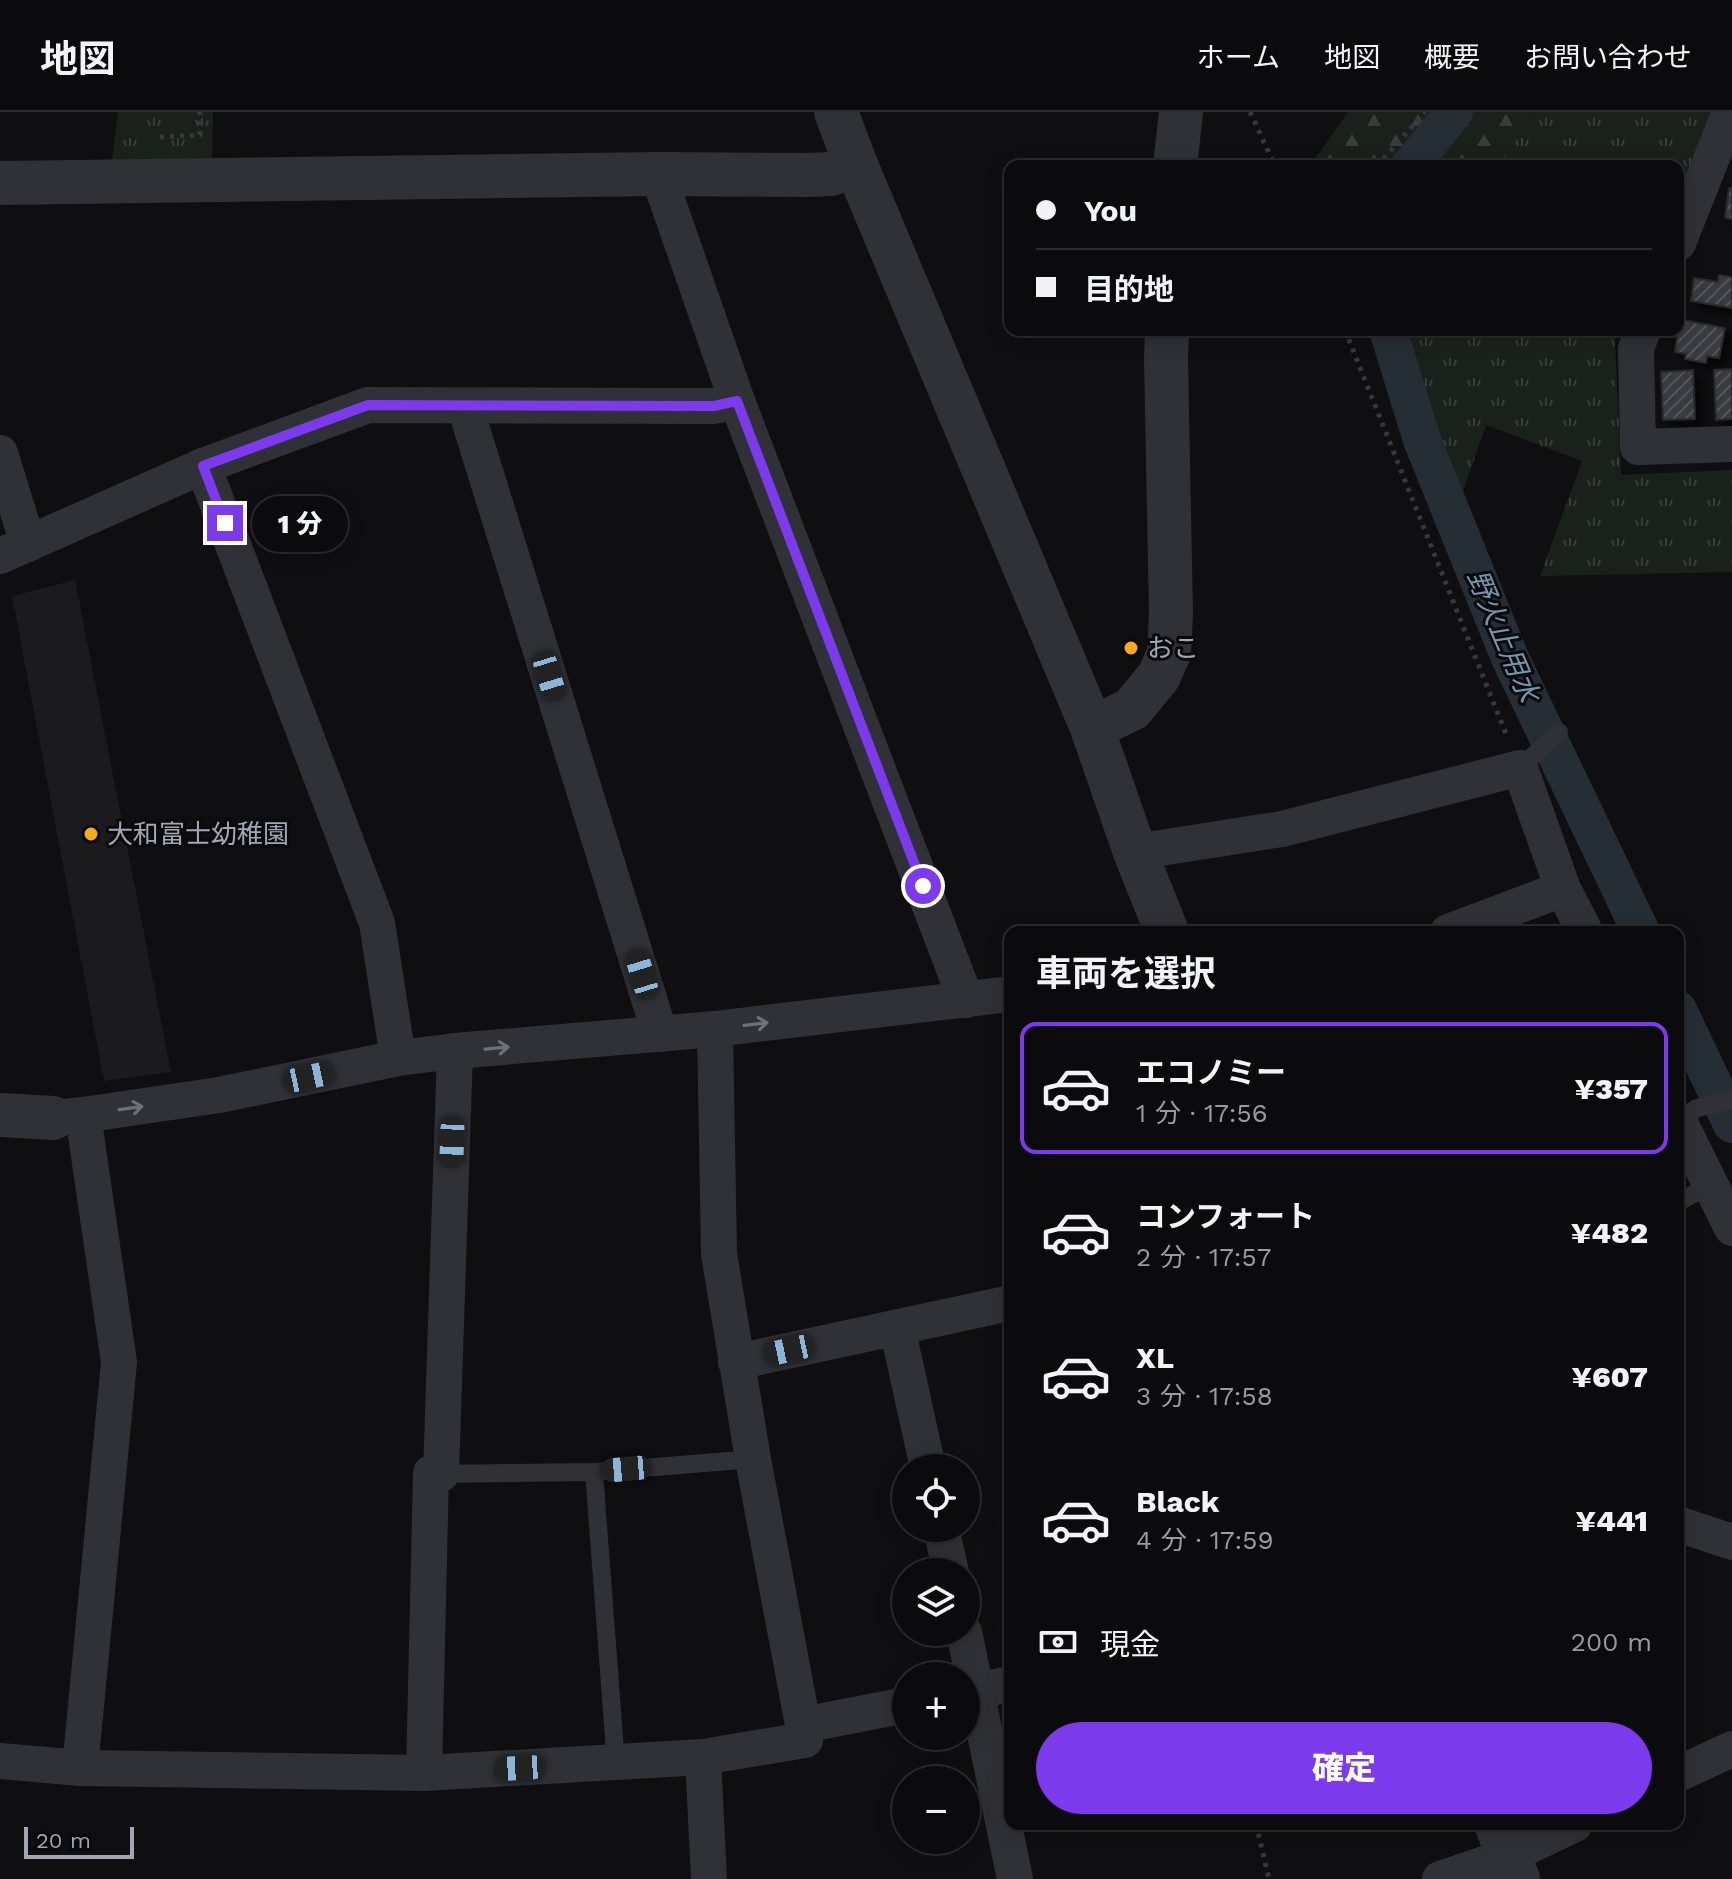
<!DOCTYPE html>
<html lang="ja">
<head>
<meta charset="utf-8">
<style>
  :root { --surface:#0b0b0d; --page:#141416; --text:#f1f3f6; --muted:#9a9b9d; --line:#2b2b2e; --accent:#7c3aed }
  body { margin:0; font-family:"Work Sans","Noto Sans JP",sans-serif; background:var(--page); color:var(--text); height:100vh; display:flex; flex-direction:column; font-size:30px; white-space:nowrap }
  * { box-sizing:border-box; margin:0 }
  p { font-size:26px; color:var(--muted) }
  .icon { flex:none; width:44px; height:44px; fill:none; stroke:currentColor; stroke-width:2; stroke-linecap:round; stroke-linejoin:round }
  .map { position:relative; flex:1; overflow:hidden }
  .panel { position:absolute; left:1004px; top:814px; width:680px; height:904px; display:flex; flex-direction:column; background:var(--surface); border-radius:16px; box-shadow:0 4px 20px #0003,0 0 0 2px var(--line) }
  .panel>* { flex:none }
  .banner { position:absolute; left:1004px; top:48px; width:680px; height:176px; border-radius:16px; box-shadow:0 4px 20px #0003,0 0 0 2px var(--line); display:grid; align-content:center; height:176px; padding:0 32px; background:var(--surface) }
  .tools { position:absolute; left:892px; top:1342px; display:grid; gap:16px }
  .tools a { display:grid; place-items:center; width:88px; height:88px; border-radius:50%; background:var(--surface); box-shadow:0 4px 20px #0003,0 0 0 2px var(--line); font-size:40px }
  .scale { position:absolute; left:24px; bottom:20px; width:110px; box-sizing:border-box; padding-left:8px; border:4px solid #a0a6b3; border-top:0; font-size:22px; line-height:28px; white-space:nowrap; color:#a0a6b3; -webkit-text-stroke:6px #0a0a0c; paint-order:stroke }
  .end { position:absolute; width:36px; height:36px; margin:-18px; border:10px solid #7c3aed; background:#fff; box-shadow:0 0 0 4px #fff }
  .from { border-radius:50% }
  .bubble { position:absolute; height:56px; border-radius:28px; background:var(--surface); box-shadow:0 4px 20px #0003,0 0 0 2px var(--line); font-size:26px; font-weight:800; line-height:56px; text-align:center }
  .car { position:absolute; width:24px; height:48px; margin:-24px -12px; border-radius:10px; box-shadow:0 0 6px 2px #0007; background:linear-gradient(#222 24%,#8ab4d8 0 40%,#222 0 76%,#8ab4d8 0 86%,#222 0) }
  .banner b { display:flex; align-items:center; gap:28px; height:76px; font-size:30px }
  .banner b+b { border-top:2px solid var(--line) }
  .banner i { width:20px; height:20px; background:var(--text) }
  ul { padding:0; list-style:none }
  li { display:flex; align-items:center; gap:24px; height:132px; margin:0 16px 12px; padding:0 16px; border:4px solid transparent; border-radius:16px }
  li div { flex:1 }
  li b { display:block; font-size:30px }
  li em { font-style:normal; font-weight:800 }
  li.selected { border-color:var(--accent) }
  li>.icon { width:72px; height:72px; stroke-width:1.5 }
  h2 { padding:0 32px; font-size:36px; line-height:96px }
  .pay { display:flex; align-items:center; gap:20px; height:88px; padding:0 32px; font-size:30px }
  .pay p { margin-inline-start:auto }
  .button { display:flex; gap:16px; margin-top:auto; padding:16px 32px }
  .button a { flex:1; height:92px; border-radius:48px; background:var(--accent); color:#fff; font-size:32px; font-weight:800; line-height:92px; text-align:center }
  header { display:flex; align-items:center; gap:48px; box-sizing:border-box; height:112px; padding:0 40px; background:var(--surface); border-bottom:2px solid var(--line) }
  header strong { font-size:38px }
  nav { display:flex; gap:44px; margin-inline-start:auto; font-size:28px }
  .map>svg:first-child { display:block }
  .built { fill:#1b1b1e }
  .grass { fill:url(#grass-tufts) }
  .forest { fill:url(#forest-firs) }
  .lines { fill:none; stroke-linecap:round; stroke-linejoin:round }
  .canal { stroke:#252e35; stroke-width:38 }
  .building { fill:url(#building-hatch); stroke:#29292d; stroke-width:2; filter:url(#shadow) }
  .path { stroke:#36383d; stroke-width:5; stroke-dasharray:4 6; stroke-linecap:butt }
  .service { stroke:#303136; stroke-width:18 }
  .minor { stroke:#303136; stroke-width:36 }
  .tertiary { stroke:#303136; stroke-width:44 }
  .oneway { stroke:#6e717b }
  .route { stroke:#7c3aed; stroke-width:10 }
  .poi-dot { fill:#faaa1e; stroke:#0a0a0c; stroke-width:3 }
  .labels { text-anchor:middle; dominant-baseline:central; stroke-width:6; stroke-linejoin:round; paint-order:stroke }
  .poi-label { font-size:26px; fill:#a0a6b3; stroke:#0a0a0c; text-anchor:start }
  .water-label { font-size:28px; font-style:italic; fill:#7496b0; stroke:#0a0a0c }
</style>
</head>
<body>
<header>
<strong>地図</strong>
<nav><a>ホーム</a><a>地図</a><a>概要</a><a>お問い合わせ</a></nav>
</header>
<div class="map">
<svg width="1732" height="1767" viewBox="0 0 1732 1767">
  <defs>
    <pattern id="grass-tufts" width="24" height="20" patternUnits="userSpaceOnUse" patternTransform="scale(2)"><rect width="24" height="20" fill="#1a211a"/><path d="M3 7l-1-3M5 7V3M7 7l1-3M15 17l-1-3M17 17v-4M19 17l1-3" fill="none" stroke="#383e39"/></pattern>
    <pattern id="forest-firs" width="22" height="20" patternUnits="userSpaceOnUse" patternTransform="scale(2)"><rect width="22" height="20" fill="#1a211a"/><path d="M5 1l3.5 6h-7zM16 11l3.5 6h-7z" fill="#383e39"/></pattern>
    <pattern id="building-hatch" width="6" height="6" patternUnits="userSpaceOnUse" patternTransform="scale(2)"><rect width="6" height="6" fill="#393a3f"/><path d="M-1 1l2-2M0 6l6-6M5 7l2-2" fill="none" stroke="#525458"/></pattern>
    <filter id="shadow"><feDropShadow dx="7" dy="7" stdDeviation="4" flood-color="#0009"/></filter>
  </defs>
  <rect width="100%" height="100%" fill="#0f0f11"/>
  <path class="built" d="M75,468L171,960L104,969L12,484Z"/>
  <g class="grass">
    <path d="M118,0H213L212,48L112,49Z"/>
    <path d="M1534,0H1712L1678,80V54H1499Z"/>
    <path d="M1414,218H1620L1615,228L1621,363L1732,358V460L1540,464L1582,349L1486,313L1459,391L1403,253Z"/>
  </g>
  <path class="forest" d="M1348,0H1534L1499,54H1310Z"/>
  <g class="lines">
    <g class="canal">
      <path d="M1410,54L1454,0"/>
      <path d="M1388,218L1422,328L1510,546L1641,820"/>
      <path d="M1678,898L1732,1012"/>
    </g>
  </g>
  <g class="building">
    <path d="M1729,76H1732V107L1725,106Z"/>
    <path d="M1719,163L1732,165V196L1691,189L1694,166L1718,170Z"/>
    <path d="M1678,207L1725,216L1719,246L1707,244L1706,251L1685,247L1686,242L1675,240L1677,225L1667,223L1668,218H1678Z"/>
    <path d="M1732,257V307L1716,308L1714,258Z"/>
    <path d="M1693,258L1695,307L1663,308L1661,260Z"/>
  </g>
  <g class="lines">
    <g class="path">
      <path d="M1250,0L1275,54"/>
      <path d="M160,25L200,23V0"/>
      <path d="M1377,54L1425,0"/>
      <path d="M1345,218L1506,622"/>
      <path d="M1256,1712L1269,1767"/>
    </g>
    <g class="service">
      <path d="M1520,656L1559,620"/>
      <path d="M1679,1008L1697,996L1732,988"/>
      <path d="M1678,1090L1711,1073"/>
      <path d="M594,1360L616,1652"/>
      <path d="M436,1362L594,1360L753,1347"/>
    </g>
    <g class="minor">
      <path d="M658,62L737,289L966,888"/>
      <path d="M1678,131L1730,0"/>
      <path d="M1643,218L1636,237L1638,335L1732,332"/>
      <path d="M465,295L660,922"/>
      <path d="M0,341L28,432"/>
      <path d="M203,354L377,811L398,946"/>
      <path d="M0,444L203,354L368,293L714,294L737,289"/>
      <path d="M1135,740L1282,717L1520,656L1563,777L1585,820"/>
      <path d="M1448,820L1563,777"/>
      <path d="M715,917L719,1142L753,1347L803,1613"/>
      <path d="M53,1006L83,1003L219,983L398,946L455,939L715,917L1010,882"/>
      <path d="M1678,1007L1732,1116"/>
      <path d="M897,1215L928,1356"/>
      <path d="M736,1250L1010,1191"/>
      <path d="M441,1362L455,939"/>
      <path d="M1678,1412L1732,1430"/>
      <path d="M941,1416L951,1460"/>
      <path d="M964,1520L1015,1767"/>
      <path d="M966,1581L1010,1572"/>
      <path d="M703,1645L709,1767"/>
      <path d="M0,1649L80,1656L424,1661L703,1645L805,1628L803,1613L906,1593"/>
      <path d="M80,1656L119,1250L83,1003"/>
      <path d="M424,1661L431,1361"/>
      <path d="M1678,1662L1732,1637"/>
      <path d="M1440,1767L1508,1744L1575,1712"/>
    </g>
    <g class="tertiary">
      <path d="M836,0L856,53L1092,616L1135,740L1167,820"/>
      <path d="M1175,54L1181,0"/>
      <path d="M0,71L658,62L806,63L831,62L856,53"/>
      <path d="M1092,616L1132,597L1159,564L1169,541L1171,502L1166,247L1167,218"/>
      <path d="M0,1003L53,1006"/>
      <path d="M1496,1712L1518,1767"/>
    </g>
  </g>
  <defs><path id="oneway-shaft" d="M-6 0H5M1.5-3L5.5 0L1.5 3" fill="none" stroke-width="1.6" stroke-linecap="round" stroke-linejoin="round" transform="scale(2)"/></defs>
  <g class="oneway">
    <use href="#oneway-shaft" transform="translate(756 912) rotate(-7)"/>
    <use href="#oneway-shaft" transform="translate(497 936) rotate(-5)"/>
    <use href="#oneway-shaft" transform="translate(131 996) rotate(-8)"/>
  </g>
  <g class="lines">
    <path class="route" d="M225,411L203,354L368,293L714,294L737,289L923,774"/>
  </g>
  <g class="poi-dot">
    <circle cx="1131" cy="536" r="8"/>
    <circle cx="91" cy="722" r="8"/>
  </g>
  <g class="labels">
    <g class="poi-label">
      <text x="1147" y="536">おこ</text>
      <text x="107" y="722">大和富士幼稚園</text>
    </g>
    <g class="water-label">
      <text transform="translate(1503 524) rotate(67)">野火止用水</text>
    </g>
  </g>
</svg>
<div class="tools">
<a><svg class="icon" aria-label="locate" viewBox="0 0 24 24"><circle cx="12" cy="12" r="6"/><path d="M12 2v4M12 18v4M2 12h4M18 12h4"/></svg></a>
<a><svg class="icon" aria-label="layers" viewBox="0 0 24 24"><path d="M12 4l9 5-9 5-9-5zM3 14l9 5 9-5"/></svg></a>
<a>+</a>
<a>−</a>
</div>
<div class="scale">20 m</div>
<i class="end from" style="left:923px;top:774px"></i>
<i class="end" style="left:225px;top:411px"></i>
<div class="bubble" style="left:252px;top:384px;width:96px">1 分</div>
<i class="car" style="left:549px;top:564px;rotate:163deg"></i>
<i class="car" style="left:642px;top:862px;rotate:343deg"></i>
<i class="car" style="left:309px;top:965px;rotate:78deg"></i>
<i class="car" style="left:452px;top:1030px;rotate:182deg"></i>
<i class="car" style="left:789px;top:1238px;rotate:258deg"></i>
<i class="car" style="left:626px;top:1357px;rotate:265deg"></i>
<i class="car" style="left:520px;top:1656px;rotate:267deg"></i>
<div class="banner">
<b><i class="from"></i>You</b>
<b><i></i>目的地</b>
</div>
<section class="panel">
<h2>車両を選択</h2>
<ul>
<li class="selected"><svg class="icon" aria-label="car" viewBox="0 0 24 24"><path d="M5 17H2v-5l4-1 3-4h7l3 4 3 1v5h-3M9 17h6M6 11h13"/><circle cx="7" cy="17" r="2"/><circle cx="17" cy="17" r="2"/></svg><div><b>エコノミー</b><p>1 分 · 17:56</p></div><em>¥357</em></li>
<li><svg class="icon" aria-label="car" viewBox="0 0 24 24"><path d="M5 17H2v-5l4-1 3-4h7l3 4 3 1v5h-3M9 17h6M6 11h13"/><circle cx="7" cy="17" r="2"/><circle cx="17" cy="17" r="2"/></svg><div><b>コンフォート</b><p>2 分 · 17:57</p></div><em>¥482</em></li>
<li><svg class="icon" aria-label="car" viewBox="0 0 24 24"><path d="M5 17H2v-5l4-1 3-4h7l3 4 3 1v5h-3M9 17h6M6 11h13"/><circle cx="7" cy="17" r="2"/><circle cx="17" cy="17" r="2"/></svg><div><b>XL</b><p>3 分 · 17:58</p></div><em>¥607</em></li>
<li><svg class="icon" aria-label="car" viewBox="0 0 24 24"><path d="M5 17H2v-5l4-1 3-4h7l3 4 3 1v5h-3M9 17h6M6 11h13"/><circle cx="7" cy="17" r="2"/><circle cx="17" cy="17" r="2"/></svg><div><b>Black</b><p>4 分 · 17:59</p></div><em>¥441</em></li>
</ul>
<div class="pay"><svg class="icon" aria-label="cash" viewBox="0 0 24 24"><path d="M3 7h18v10H3z"/><circle cx="12" cy="12" r="2"/></svg>現金<p>200 m</p></div>
<div class="button"><a>確定</a></div>
</section>
</div>
</body>
</html>
